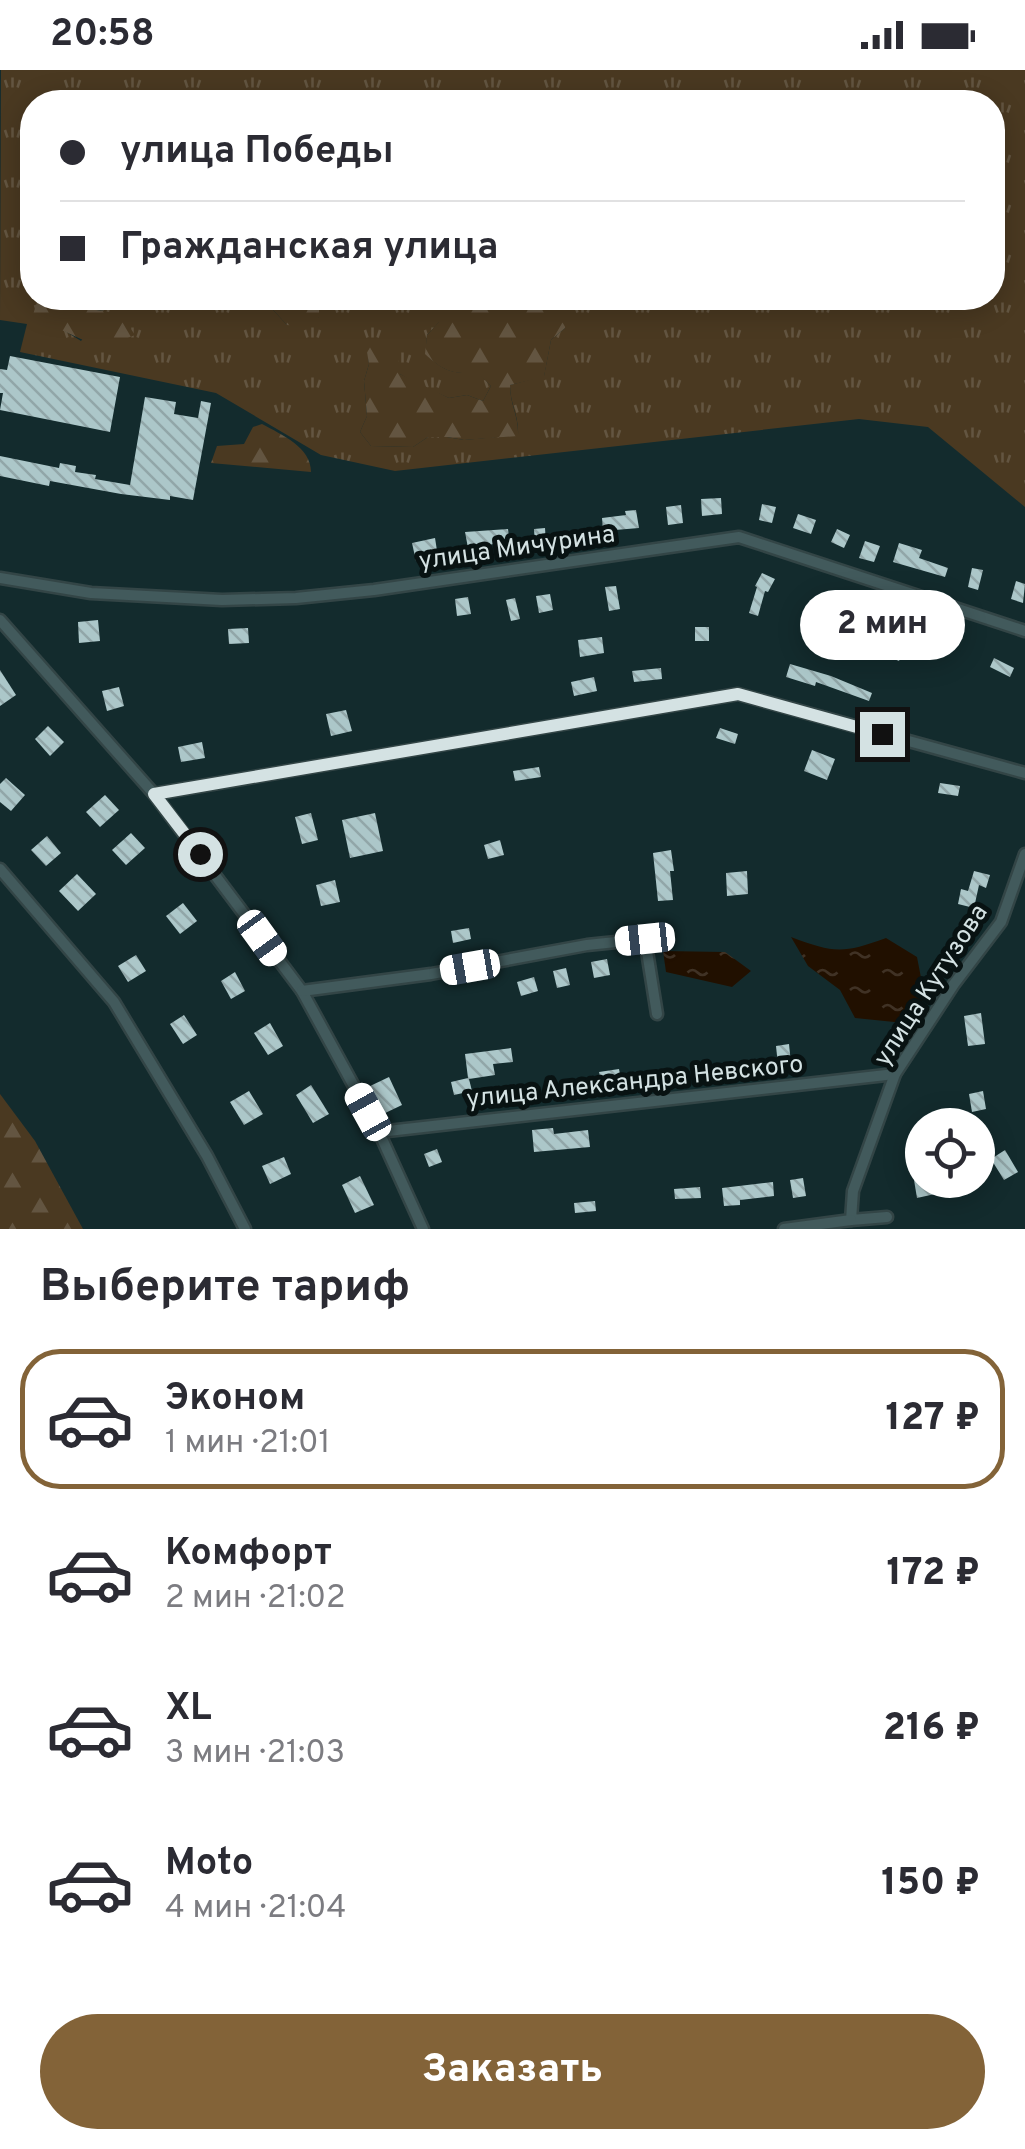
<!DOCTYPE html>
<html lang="ru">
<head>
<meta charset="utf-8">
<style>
  :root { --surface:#fff; --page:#f7f7f7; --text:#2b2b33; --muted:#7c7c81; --line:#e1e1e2; --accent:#836338 }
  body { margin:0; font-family:Overpass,sans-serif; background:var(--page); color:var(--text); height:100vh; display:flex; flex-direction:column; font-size:38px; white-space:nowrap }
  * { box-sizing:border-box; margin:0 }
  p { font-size:32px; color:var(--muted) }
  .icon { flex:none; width:55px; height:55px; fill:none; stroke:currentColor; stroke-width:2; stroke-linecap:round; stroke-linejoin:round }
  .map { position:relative; height:1159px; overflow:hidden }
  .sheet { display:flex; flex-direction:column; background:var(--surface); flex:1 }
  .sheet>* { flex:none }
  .guide { position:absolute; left:20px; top:20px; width:985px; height:220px; border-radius:40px; box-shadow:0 5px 25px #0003; display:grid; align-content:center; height:220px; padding:0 40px; background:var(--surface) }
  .fabs { position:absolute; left:905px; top:1038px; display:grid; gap:20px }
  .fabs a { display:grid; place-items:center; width:90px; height:90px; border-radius:50%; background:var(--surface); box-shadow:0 5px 25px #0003; font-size:50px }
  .end { position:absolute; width:45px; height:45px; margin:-22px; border:12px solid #d4e2e3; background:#111; box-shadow:0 0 0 5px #111 }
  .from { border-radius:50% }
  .bubble { position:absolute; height:70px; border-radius:35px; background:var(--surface); box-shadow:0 5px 25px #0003; font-size:32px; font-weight:800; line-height:70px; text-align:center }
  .car { position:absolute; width:30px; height:60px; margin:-30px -15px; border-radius:12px; box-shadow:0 0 8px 2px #0007; background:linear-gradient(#fff 24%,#345 0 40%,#fff 0 76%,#345 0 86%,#fff 0) }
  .guide b { display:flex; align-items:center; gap:35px; height:95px; font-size:38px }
  .guide b+b { border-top:2px solid var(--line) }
  .guide i { width:25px; height:25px; background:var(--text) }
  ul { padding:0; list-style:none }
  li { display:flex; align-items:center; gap:30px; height:140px; margin:0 20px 15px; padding:0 20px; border:5px solid transparent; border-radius:40px }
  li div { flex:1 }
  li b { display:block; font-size:38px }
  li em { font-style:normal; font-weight:800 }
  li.selected { border-color:var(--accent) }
  li>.icon { width:90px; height:90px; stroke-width:1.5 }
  h2 { padding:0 40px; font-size:45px; line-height:120px }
  .cta { display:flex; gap:20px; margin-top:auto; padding:20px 40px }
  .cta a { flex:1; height:115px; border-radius:60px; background:var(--accent); color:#fff; font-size:40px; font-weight:800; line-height:115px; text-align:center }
  .status { display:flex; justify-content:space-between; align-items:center; height:70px; padding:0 50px; background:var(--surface); direction:ltr }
  .status svg { height:28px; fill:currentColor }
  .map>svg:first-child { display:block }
  .grass { fill:url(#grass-tufts); fill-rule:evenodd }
  .forest { fill:url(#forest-firs) }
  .water { fill:url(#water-ripples) }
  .building { fill:url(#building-back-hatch) }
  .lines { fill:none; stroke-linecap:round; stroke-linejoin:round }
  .minor-casing { stroke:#334546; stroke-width:15 }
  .minor { stroke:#425a5c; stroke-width:10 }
  .route { stroke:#d4e2e3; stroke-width:12 }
  .labels { text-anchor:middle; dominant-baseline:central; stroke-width:10; stroke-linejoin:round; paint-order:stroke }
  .street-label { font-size:25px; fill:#d4e2e3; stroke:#081212 }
</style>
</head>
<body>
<div class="status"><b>20:58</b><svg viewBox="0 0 49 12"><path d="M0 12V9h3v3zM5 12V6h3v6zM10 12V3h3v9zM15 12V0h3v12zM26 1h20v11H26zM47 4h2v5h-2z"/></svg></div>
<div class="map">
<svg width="1025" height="1159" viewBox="0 0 1025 1159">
  <defs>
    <pattern id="grass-tufts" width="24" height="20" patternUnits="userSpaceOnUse" patternTransform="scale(2.5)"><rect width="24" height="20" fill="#4a3921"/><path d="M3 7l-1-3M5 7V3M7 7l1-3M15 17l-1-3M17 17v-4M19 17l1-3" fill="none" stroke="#635541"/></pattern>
    <pattern id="forest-firs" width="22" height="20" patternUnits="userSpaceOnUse" patternTransform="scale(2.5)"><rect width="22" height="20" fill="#4a3921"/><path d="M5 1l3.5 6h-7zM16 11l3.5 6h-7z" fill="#635541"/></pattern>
    <pattern id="water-ripples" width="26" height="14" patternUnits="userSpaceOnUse" patternTransform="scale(2.5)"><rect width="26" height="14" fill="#211000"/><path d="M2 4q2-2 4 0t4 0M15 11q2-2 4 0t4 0" fill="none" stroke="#403225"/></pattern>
    <pattern id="building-back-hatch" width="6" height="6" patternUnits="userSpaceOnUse" patternTransform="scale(2.5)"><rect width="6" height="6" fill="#acc7c9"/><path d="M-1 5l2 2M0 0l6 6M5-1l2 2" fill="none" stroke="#91a6a8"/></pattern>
  </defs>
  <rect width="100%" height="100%" fill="#132b2d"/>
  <path class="grass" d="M1,0H1025V437L928,357L859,349L395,401L321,385L216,323L20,282L27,254L0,250ZM32,32H992V228H512L518,230L536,228L565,258L551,270L544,306L510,315C510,335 519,344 518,365L464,370L447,367H428L413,377L371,376L360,362L367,346L364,311L369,294L367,276L400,304L417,314L449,328L467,325L483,331L491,316L478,302C453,304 444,302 426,284L427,265L462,228H319V247L287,255L262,228L245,230L228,238L212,231L176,230L173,228H32V173L22,172L23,158L32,154ZM55,230L70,237L105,241L81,271L65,261Z"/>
  <g class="forest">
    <path d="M38,228L55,230L70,237L105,241L122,246L135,265C102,279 100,278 68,263C52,255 49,258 33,245Z"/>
    <path d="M173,228H319V247L305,257L287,255L262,228L245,230L228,238L212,231L176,230Z"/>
    <path d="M462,228H536L568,241L565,258L551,270L544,307L510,315C510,336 519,345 518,366L464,370L447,367H428L413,377L371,376L360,362L367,346L364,311L369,294L366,276L383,275L398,284L400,304L449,328L467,325L483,331L491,316L478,303C453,304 444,302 425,284L427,265L439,252L440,234L457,231Z"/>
    <path d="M262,354C282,365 311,377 311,402L211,393L217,376L244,374L253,357Z"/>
    <path d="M0,1024L35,1071L83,1159H0Z"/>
  </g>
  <g class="water">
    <path d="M791,867C834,883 842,884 886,868L917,887L925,928L904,953L855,948L840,920L808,896Z"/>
    <path d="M663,881L725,882L751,901L732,917L666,902Z"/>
  </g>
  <g class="building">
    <path d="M10,286L120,307L110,362L0,340L3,323H0V299L7,300Z"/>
    <path d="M145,327L176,332L174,344L198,348L201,331L211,333L193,430L170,426V430L121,424L50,411L49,416L0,406V386L59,398L60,393L76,396L75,402L96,405L95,409L130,415Z"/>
    <path d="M721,428L722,444L702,446L701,429Z"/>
    <path d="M762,434L776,437L772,453L759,450Z"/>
    <path d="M681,435L683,453L668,455L666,437Z"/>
    <path d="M636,440L639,458L603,461L602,448L626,445L625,441Z"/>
    <path d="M798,444L816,450L811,464L793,458Z"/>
    <path d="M545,458L546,476H535L534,459Z"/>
    <path d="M508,459L510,475L495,477L494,474L468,478L465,462Z"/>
    <path d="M837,459L850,465L844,478L831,472Z"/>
    <path d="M435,468L438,487L416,491L412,473Z"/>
    <path d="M865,471L880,476L874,492L859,488Z"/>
    <path d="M899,473L922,480L919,488L948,498L945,507L893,492Z"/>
    <path d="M972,498L983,500L978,520L968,517Z"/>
    <path d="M762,503L775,509L768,522L765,521L758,546L749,543L757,517L755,516Z"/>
    <path d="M1016,511L1025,514L1023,533L1011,529Z"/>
    <path d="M616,516L620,539L609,541L605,517Z"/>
    <path d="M550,524L553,540L539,543L536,526Z"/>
    <path d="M830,526L844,532L839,544L825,539Z"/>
    <path d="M468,527L471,544L457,546L455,529Z"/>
    <path d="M515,528L520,549L511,551L506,530Z"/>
    <path d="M98,550L100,571L79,573L78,552Z"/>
    <path d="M935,555L946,560L938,576L927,570Z"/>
    <rect x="695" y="557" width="14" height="14"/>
    <path d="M248,558L249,573L229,574L228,559Z"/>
    <path d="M881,562L907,572L899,591L874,581Z"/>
    <path d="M602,567L604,583L580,587L578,570Z"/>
    <path d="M994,588L1014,598L1010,607L990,597Z"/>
    <path d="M790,594L831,606L872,623L869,631L816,612L815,616L786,607Z"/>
    <path d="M661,598L662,609L634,612L632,601Z"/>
    <path d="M0,600L16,625L0,636Z"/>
    <path d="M594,607L597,621L574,626L571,612Z"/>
    <path d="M119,617L124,636L107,641L102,621Z"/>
    <path d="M346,640L352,661L331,666L326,644Z"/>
    <path d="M48,656L64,672L50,686L35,669Z"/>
    <path d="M720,658L738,664L735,674L716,668Z"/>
    <path d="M202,672L205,688L181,692L178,677Z"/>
    <path d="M812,680L835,689L827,710L804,701Z"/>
    <path d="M539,697L541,707L515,711L513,701Z"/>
    <path d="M6,708L25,725L11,741L0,732V714Z"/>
    <path d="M940,713L960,716L958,726L938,723Z"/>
    <path d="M105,725L119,740L100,757L86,742Z"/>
    <path d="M311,743L318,770L302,774L295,747Z"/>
    <path d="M375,743L383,781L350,788L342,750Z"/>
    <path d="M131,763L145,778L126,795L112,780Z"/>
    <path d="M47,766L61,783L46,796L31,780Z"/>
    <path d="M500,770L504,785L488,789L484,775Z"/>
    <path d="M671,780L674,801H670L673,830L658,831L653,783Z"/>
    <path d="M747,801L748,824L727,826L726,803Z"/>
    <path d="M974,801L990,805L986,818L979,815L974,838L958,834L961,819L968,821Z"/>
    <path d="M77,804L96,824L78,841L59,821Z"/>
    <path d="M335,810L340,832L321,836L316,815Z"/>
    <path d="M183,833L197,851L180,864L166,846Z"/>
    <path d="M469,858L471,869L453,873L451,861Z"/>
    <path d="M136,885L146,901L128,912L118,896Z"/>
    <path d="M607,889L610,905L594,908L591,892Z"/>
    <path d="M566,898L570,915L557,918L553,901Z"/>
    <path d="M235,902L245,921L231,929L221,911Z"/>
    <path d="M534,907L538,921L521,926L517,912Z"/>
    <path d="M981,943L985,974L968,976L964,946Z"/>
    <path d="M184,945L197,965L183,974L170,954Z"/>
    <path d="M270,953L283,976L268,985L254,963Z"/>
    <path d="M789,974L791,994L778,995L776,976Z"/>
    <path d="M511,978L513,992L493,994L495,1005L469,1009L472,1021L454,1025L451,1012L468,1008L465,984Z"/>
    <path d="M619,999L621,1009L601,1012L599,1002Z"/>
    <path d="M389,1007L402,1035L381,1045L368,1017Z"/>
    <path d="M576,1010L578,1021L562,1025L560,1014Z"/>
    <path d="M311,1015L329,1044L313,1053L296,1025Z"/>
    <path d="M249,1021L263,1044L244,1055L230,1032Z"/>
    <path d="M983,1021L986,1039L972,1042L969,1024Z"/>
    <path d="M553,1058L554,1064L588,1060L590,1077L534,1082L532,1060Z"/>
    <path d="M437,1079L442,1092L429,1097L424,1084Z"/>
    <path d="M1005,1080L1018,1102L1004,1110L991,1089Z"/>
    <path d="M284,1087L291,1104L270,1114L262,1096Z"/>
    <path d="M360,1106L374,1135L355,1143L342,1115Z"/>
    <path d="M803,1108L806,1126L793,1128L790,1110Z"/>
    <path d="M914,1110H933L935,1124L917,1128Z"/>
    <path d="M773,1112L774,1126L740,1130V1135L724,1136L722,1118Z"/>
    <path d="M700,1117L701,1128L675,1129L674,1119Z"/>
    <path d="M595,1131L596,1141L575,1143L574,1133Z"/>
  </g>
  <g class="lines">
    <g class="minor-casing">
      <g id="minor">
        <path d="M0,508L91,523L222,530L296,528L374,520L739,467L1025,561"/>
        <path d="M0,550L154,724L302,921L379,1062L423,1159"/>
        <path d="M154,724L738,624L1025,703"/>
        <path d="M0,799L114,932L207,1086L245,1159"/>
        <path d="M302,921L431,904L587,875L645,869L657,944"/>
        <path d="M379,1062L895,1004"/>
        <path d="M887,1147L851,1150L853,1121L895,1004L954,914L1001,852L1025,784"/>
        <path d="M784,1159L851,1150"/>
      </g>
    </g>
    <use href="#minor" class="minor"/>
  </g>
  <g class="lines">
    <path class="route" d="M200,784L154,724L738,624L882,664"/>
  </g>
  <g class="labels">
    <g class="street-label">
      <text transform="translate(517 479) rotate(-8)">улица Мичурина</text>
      <text transform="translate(932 916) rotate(-57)">улица Кутузова</text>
      <text transform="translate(635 1013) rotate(-6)">улица Александра Невского</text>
    </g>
  </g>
</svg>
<div class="fabs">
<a><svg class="icon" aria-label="locate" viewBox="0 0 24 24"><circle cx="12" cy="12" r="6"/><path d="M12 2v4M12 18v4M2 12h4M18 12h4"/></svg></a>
</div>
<i class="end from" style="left:200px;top:784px"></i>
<i class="end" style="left:882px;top:664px"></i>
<div class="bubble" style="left:800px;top:520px;width:165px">2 мин</div>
<i class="car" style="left:262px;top:868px;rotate:144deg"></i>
<i class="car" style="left:645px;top:869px;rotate:264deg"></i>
<i class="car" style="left:470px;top:897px;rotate:260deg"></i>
<i class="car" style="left:368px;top:1042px;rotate:331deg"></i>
<div class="guide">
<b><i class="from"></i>улица Победы</b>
<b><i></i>Гражданская улица</b>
</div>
</div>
<section class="sheet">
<h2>Выберите тариф</h2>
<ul>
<li class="selected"><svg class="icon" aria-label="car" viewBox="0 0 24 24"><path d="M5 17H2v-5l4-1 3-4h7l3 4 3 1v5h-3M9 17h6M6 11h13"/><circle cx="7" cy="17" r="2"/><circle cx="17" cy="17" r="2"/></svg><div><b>Эконом</b><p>1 мин · 21:01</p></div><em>127 ₽</em></li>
<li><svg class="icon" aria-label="car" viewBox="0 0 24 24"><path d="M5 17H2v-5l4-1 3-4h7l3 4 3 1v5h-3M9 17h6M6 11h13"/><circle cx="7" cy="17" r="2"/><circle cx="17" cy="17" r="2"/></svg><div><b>Комфорт</b><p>2 мин · 21:02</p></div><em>172 ₽</em></li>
<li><svg class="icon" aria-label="car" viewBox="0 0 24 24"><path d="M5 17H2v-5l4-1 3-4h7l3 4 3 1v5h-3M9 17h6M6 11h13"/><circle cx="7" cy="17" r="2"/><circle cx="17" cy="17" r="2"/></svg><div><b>XL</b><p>3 мин · 21:03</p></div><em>216 ₽</em></li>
<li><svg class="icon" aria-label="car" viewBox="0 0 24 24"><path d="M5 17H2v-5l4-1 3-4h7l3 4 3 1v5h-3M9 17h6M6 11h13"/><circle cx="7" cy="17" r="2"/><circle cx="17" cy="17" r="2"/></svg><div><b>Moto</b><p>4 мин · 21:04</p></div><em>150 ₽</em></li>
</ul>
<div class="cta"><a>Заказать</a></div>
</section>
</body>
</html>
